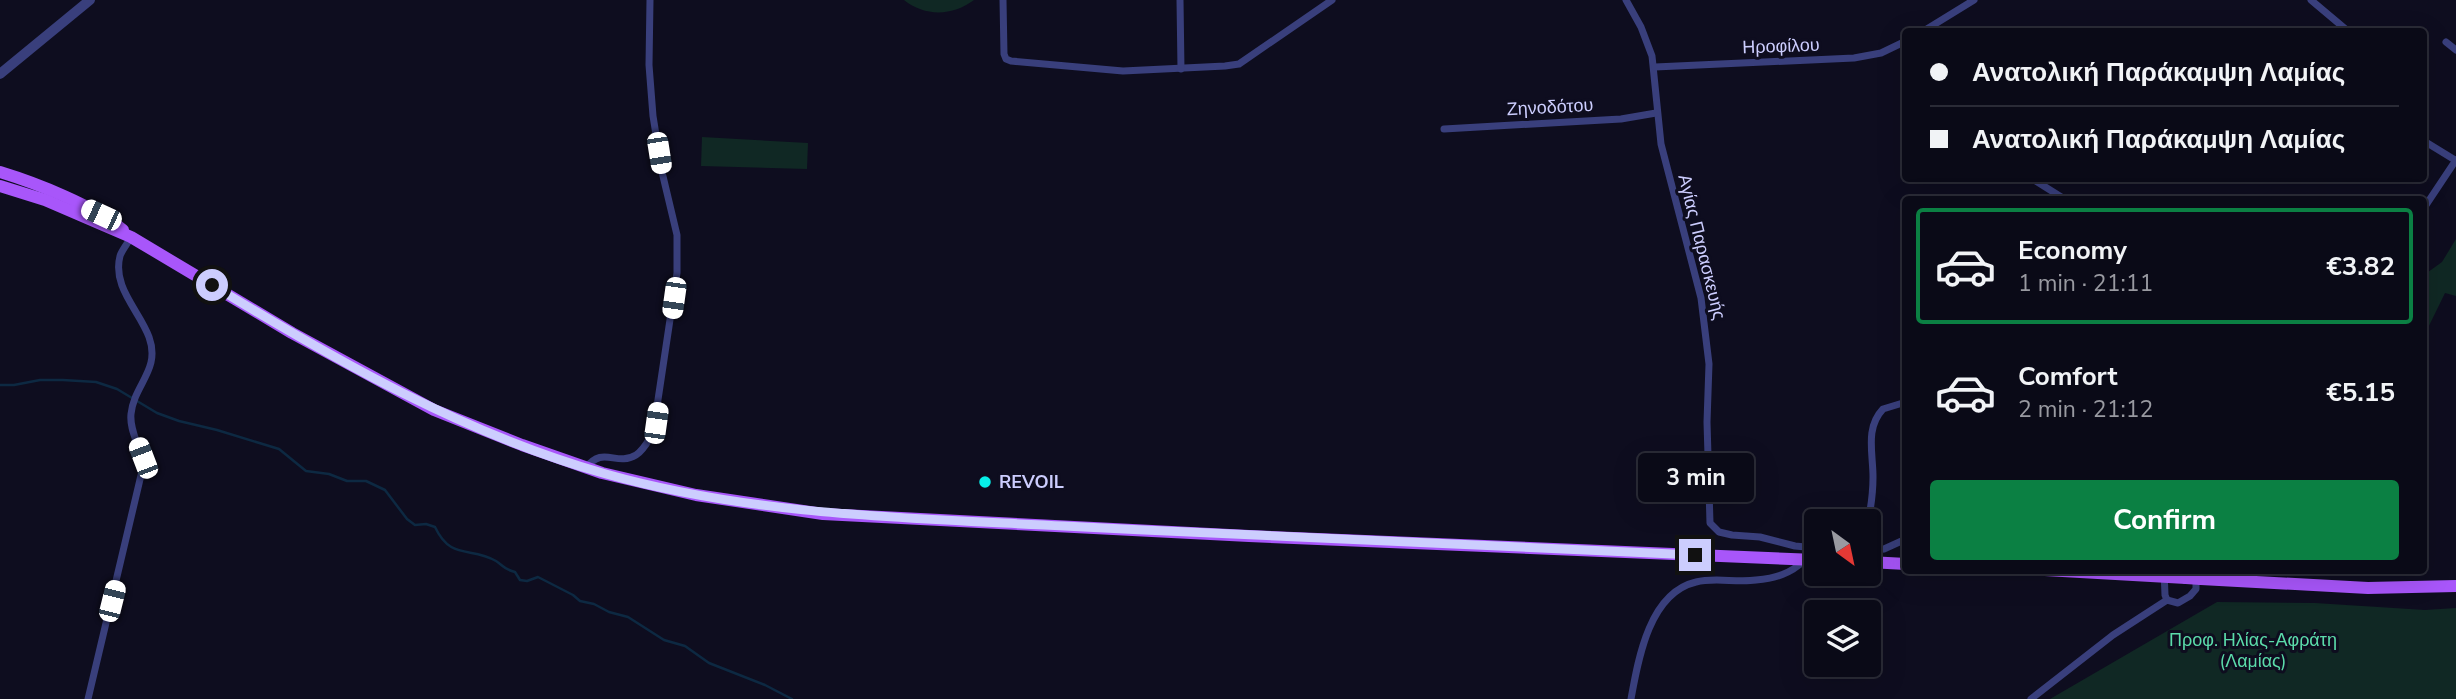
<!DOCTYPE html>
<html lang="en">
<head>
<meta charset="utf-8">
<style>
  :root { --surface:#0a0a17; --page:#131320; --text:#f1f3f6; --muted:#999aa1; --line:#2a2b36; --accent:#0b8043 }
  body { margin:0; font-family:"Nunito Sans",sans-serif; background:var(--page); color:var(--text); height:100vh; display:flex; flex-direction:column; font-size:26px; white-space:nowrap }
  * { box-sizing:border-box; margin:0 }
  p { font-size:23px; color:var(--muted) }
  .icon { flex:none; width:38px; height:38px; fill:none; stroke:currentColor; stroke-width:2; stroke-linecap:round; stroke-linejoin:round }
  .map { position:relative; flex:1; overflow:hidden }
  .details { position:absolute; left:1902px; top:196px; width:525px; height:378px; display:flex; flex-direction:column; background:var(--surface); border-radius:7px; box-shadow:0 7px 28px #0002,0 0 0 2px var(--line) }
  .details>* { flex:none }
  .hud { position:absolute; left:1902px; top:28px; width:525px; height:154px; border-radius:7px; box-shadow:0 7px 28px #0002,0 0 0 2px var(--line); display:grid; align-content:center; height:154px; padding:0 28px; background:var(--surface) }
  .needle { width:46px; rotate:147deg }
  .fabs { position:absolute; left:1804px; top:509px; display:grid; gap:14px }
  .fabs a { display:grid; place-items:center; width:77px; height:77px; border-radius:7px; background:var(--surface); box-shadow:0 7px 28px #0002,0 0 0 2px var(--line); font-size:35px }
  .end { position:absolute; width:32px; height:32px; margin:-16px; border:9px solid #cccdfe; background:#111; box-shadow:0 0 0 4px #111 }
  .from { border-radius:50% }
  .bubble { position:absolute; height:49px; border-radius:7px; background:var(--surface); box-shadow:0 7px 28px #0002,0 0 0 2px var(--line); font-size:23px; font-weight:700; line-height:49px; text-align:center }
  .car { position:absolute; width:21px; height:42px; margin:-21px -10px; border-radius:9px; box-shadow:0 0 5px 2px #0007; background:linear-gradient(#fff 24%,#345 0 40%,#fff 0 76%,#345 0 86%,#fff 0) }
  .hud b { display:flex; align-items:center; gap:24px; height:66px; font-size:26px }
  .hud b+b { border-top:2px solid var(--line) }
  .hud i { width:18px; height:18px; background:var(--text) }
  ul { padding:12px 0 0; list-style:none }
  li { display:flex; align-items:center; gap:21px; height:116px; margin:0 14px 10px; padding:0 14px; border:4px solid transparent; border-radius:7px }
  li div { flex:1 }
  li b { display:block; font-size:26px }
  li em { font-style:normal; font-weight:700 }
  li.current { border-color:var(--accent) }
  li>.icon { width:63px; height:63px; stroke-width:1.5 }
  .button { display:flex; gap:14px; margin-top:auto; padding:14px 28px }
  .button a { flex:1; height:80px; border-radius:7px; background:var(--accent); color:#fff; font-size:28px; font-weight:700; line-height:80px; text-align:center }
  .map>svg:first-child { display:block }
  .green { fill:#102824 }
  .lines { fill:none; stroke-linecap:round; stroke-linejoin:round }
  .stream { stroke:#0d2942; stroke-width:2.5 }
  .minor { stroke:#393f7c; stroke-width:7 }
  .tertiary { stroke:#393f7c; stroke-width:10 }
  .primary { stroke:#a856fa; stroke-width:12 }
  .primary-bridge { stroke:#a856fa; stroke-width:12 }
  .route { stroke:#cccdfe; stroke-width:9 }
  .poi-dot { fill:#07efe8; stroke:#0e0d1f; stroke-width:2.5 }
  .labels { text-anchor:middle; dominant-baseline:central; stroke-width:6; stroke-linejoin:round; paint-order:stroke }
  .street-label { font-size:18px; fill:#cccdfe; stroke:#0e0d1f }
  .poi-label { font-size:18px; font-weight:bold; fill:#cccdfe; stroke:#0e0d1f; text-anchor:start }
  .park-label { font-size:18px; fill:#5bdbaa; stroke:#0e0d1f }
</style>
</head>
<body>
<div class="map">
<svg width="2456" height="699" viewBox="0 0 2456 699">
  <rect width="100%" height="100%" fill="#0e0d1f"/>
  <g class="green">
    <path d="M904,0H974C953,16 925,17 904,0Z"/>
    <path d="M702,137L808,143L807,169L701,166Z"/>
    <path d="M2456,239V296L2445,293L2424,336V275L2442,262Z"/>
    <path d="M2217,602L2315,603L2425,610L2456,608V699H2050Z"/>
  </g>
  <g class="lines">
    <path class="stream" d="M0,385H14L40,380H63L96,382L117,389L157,413L179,421L217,430L279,449L306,471L329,474L347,481H366L385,490L407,519L415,525L426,524L435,527C451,561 471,546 496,561C504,566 503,569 515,572L520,580L527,581L538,577L573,595L580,601L594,604L609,612L628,617L664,640L685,646L709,663L765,685L792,699"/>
    <g class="minor">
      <path d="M1003,0L1004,54L1006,59L1011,61L1123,71L1225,66L1239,64L1332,0"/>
      <path d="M1180,0L1181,69"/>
      <path d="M1626,0L1641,27L1652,56L1661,144L1701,298L1709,364L1707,422L1710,523L1719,532L1732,535L1760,537L1795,546L1816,548"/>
      <path d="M2311,0L2349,32"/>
      <path d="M1922,32L1974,0"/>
      <path d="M2446,42L2456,50"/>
      <path d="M1655,67L1854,58L1881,53L1906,41"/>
      <path d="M1444,129L1621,119L1656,113"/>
      <path d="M2424,141L2455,160"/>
      <path d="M2031,178L2066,200"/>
      <path d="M2424,208L2456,160"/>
      <path d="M586,468C603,445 616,467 636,455C644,450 648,441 653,433L677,273V235L662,172L653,116L649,65L650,0"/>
      <path d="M1868,522C1871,507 1873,492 1873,477C1873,453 1865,428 1883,409L1906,402"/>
      <path d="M1869,551L1884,549L1906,539"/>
      <path d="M2164,570L2165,595L2167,600"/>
      <path d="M88,699L142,471C144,450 129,434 131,414C134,384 161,370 149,337C139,310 112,287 120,256C122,250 128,243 131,237"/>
      <path d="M1631,699C1638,660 1649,593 1696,582C1715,577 1737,583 1756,580C1776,578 1790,574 1805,560"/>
      <path d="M2031,699L2113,635L2167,600L2178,603L2190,596L2196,589V570"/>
    </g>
    <path class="tertiary" d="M0,74L90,0"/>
    <g class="primary">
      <path d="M0,172C36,183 95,206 123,230"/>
      <path d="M0,186L45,200L131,237L292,333L434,410L522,445L602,473L696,495L823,514L1249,536L1816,560"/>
      <path d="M1869,562L1906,564"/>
      <path d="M2045,570L2186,578"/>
      <path d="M2201,579L2368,588L2456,586"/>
    </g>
    <path class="primary-bridge" d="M2186,578L2201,579"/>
  </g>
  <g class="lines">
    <path class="route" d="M212,285C337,361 464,434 606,474C755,516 910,518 1064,526C1274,537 1484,545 1695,555"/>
  </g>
  <circle class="poi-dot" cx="985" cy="482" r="7"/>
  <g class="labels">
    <g class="street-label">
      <text transform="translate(1781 46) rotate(-2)">Ηροφίλου</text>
      <text transform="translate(1550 107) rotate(-3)">Ζηνοδότου</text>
      <text transform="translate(1702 247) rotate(76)">Αγίας Παρασκευής</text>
    </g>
    <g class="poi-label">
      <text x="999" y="482">REVOIL</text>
    </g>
    <g class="park-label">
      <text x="2253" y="640">Προφ. Ηλίας-Αφράτη<tspan x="2253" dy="21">(Λαμίας)</tspan></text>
    </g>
  </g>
</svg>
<div class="fabs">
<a><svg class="needle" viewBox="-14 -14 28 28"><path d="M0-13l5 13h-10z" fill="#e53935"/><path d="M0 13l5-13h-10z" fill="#999aa1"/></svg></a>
<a><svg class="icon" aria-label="layers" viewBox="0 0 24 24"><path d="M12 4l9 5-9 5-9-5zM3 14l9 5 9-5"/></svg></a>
</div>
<i class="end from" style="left:212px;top:285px"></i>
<i class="end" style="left:1695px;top:555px"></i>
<div class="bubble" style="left:1638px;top:453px;width:116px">3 min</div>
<i class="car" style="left:659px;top:153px;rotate:171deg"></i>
<i class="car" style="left:101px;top:215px;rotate:295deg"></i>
<i class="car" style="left:674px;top:298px;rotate:188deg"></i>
<i class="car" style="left:656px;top:423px;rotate:8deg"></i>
<i class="car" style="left:143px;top:458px;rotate:339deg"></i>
<i class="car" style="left:112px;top:601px;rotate:14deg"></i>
<div class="hud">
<b><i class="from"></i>Ανατολική Παράκαμψη Λαμίας</b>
<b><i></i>Ανατολική Παράκαμψη Λαμίας</b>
</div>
<section class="details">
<ul>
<li class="current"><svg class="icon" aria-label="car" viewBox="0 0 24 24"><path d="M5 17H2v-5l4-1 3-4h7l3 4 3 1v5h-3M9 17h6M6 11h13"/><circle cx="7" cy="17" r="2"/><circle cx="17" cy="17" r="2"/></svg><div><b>Economy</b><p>1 min · 21:11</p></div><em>€3.82</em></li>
<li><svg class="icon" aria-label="car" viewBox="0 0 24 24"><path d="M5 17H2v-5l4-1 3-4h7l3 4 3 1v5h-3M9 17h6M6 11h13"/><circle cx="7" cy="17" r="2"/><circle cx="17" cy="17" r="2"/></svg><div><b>Comfort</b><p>2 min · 21:12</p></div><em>€5.15</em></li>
</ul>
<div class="button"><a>Confirm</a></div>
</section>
</div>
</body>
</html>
